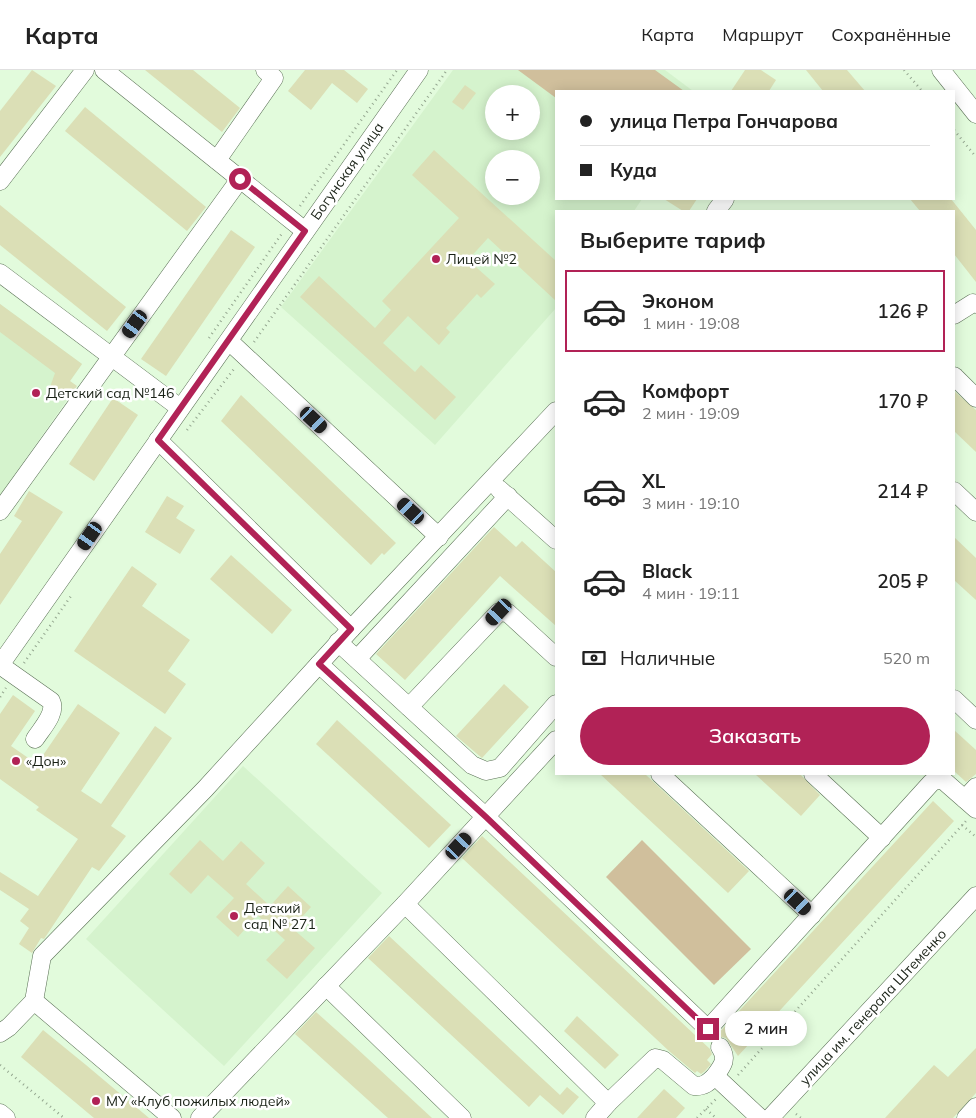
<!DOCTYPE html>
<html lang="ru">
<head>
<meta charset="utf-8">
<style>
  :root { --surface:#fff; --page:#f2f2f2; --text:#222; --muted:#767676; --line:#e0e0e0; --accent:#b12256 }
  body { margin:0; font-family:Mulish,sans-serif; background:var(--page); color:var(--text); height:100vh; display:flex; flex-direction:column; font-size:19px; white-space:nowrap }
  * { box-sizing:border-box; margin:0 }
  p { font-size:16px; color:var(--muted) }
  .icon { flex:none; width:28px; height:28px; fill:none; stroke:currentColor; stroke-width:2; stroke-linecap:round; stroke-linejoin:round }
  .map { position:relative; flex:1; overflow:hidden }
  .drawer { position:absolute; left:555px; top:140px; width:400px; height:565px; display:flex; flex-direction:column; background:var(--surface); border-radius:0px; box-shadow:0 2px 12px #0003 }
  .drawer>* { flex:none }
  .hud { position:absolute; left:555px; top:20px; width:400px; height:110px; border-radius:0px; box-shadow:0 2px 12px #0003; display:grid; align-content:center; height:110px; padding:0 25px; background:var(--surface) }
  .tools { position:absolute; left:485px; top:15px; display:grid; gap:10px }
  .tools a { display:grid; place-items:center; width:55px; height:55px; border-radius:50%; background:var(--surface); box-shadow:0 2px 12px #0003; font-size:25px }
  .end { position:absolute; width:22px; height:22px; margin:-11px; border:6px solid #b12256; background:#fff; box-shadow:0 0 0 2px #fff }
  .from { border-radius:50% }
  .bubble { position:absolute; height:35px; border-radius:18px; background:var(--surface); box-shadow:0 2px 12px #0003; font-size:16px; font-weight:600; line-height:35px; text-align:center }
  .car { position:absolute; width:15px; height:30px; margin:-15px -8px; border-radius:6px; box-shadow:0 0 4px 1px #0007; background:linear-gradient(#222 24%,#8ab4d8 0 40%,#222 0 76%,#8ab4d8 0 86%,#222 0) }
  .hud b { display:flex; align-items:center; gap:18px; height:48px; font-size:19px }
  .hud b+b { border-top:1px solid var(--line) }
  .hud i { width:12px; height:12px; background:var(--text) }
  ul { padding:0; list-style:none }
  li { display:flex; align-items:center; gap:15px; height:82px; margin:0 10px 8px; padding:0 15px; border:2px solid transparent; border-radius:0px }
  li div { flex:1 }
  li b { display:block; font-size:19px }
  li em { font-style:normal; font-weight:600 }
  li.current { border-color:var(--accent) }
  li>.icon { width:45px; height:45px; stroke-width:1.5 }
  h2 { padding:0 25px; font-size:22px; line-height:60px }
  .pay { display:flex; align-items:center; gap:12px; height:55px; padding:0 25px; font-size:19px }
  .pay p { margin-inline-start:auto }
  .primary-button { display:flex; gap:10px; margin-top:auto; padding:10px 25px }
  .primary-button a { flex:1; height:58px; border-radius:30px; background:var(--accent); color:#fff; font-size:20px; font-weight:600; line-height:58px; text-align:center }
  header { display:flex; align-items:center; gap:30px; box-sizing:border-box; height:70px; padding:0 25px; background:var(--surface); border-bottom:1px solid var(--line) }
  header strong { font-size:24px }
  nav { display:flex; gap:28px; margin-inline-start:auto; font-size:18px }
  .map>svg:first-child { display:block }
  .built { fill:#d5f3cd; fill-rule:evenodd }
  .green { fill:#d0bf9c }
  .building { fill:#dbdfb6 }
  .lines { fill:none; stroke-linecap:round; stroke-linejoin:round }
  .minor-casing { stroke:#5b7156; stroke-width:19 }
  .path { stroke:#95a790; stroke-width:2.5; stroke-dasharray:1 4; stroke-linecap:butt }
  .minor { stroke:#fff; stroke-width:18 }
  .route { stroke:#b12256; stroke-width:6 }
  .poi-dot { fill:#b12256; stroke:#fff; stroke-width:2 }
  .labels { text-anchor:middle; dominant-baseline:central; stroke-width:5; stroke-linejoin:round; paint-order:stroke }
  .street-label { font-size:14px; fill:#192116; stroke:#fff }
  .poi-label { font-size:14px; fill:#192116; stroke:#fff; text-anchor:start }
</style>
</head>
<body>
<header>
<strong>Карта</strong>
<nav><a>Карта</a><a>Маршрут</a><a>Сохранённые</a></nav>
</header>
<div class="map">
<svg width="976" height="1048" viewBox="0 0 976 1048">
  <rect width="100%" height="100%" fill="#e2fbdc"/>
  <g class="built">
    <path d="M453,0H665L693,21H556V129H642L634,141H556V238L435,375L281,237ZM494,24H531V61H494ZM494,89H531V126H494Z"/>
    <path d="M0,234L82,294L70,311L67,330L0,425Z"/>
    <path d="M243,696L382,823L224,996L86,869Z"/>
  </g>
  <g class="green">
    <path d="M518,0H655L684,21H556V28Z"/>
    <path d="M642,770L751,879L714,915L606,807Z"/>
  </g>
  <g class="building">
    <path d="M32,0L56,16L0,87V41Z"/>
    <path d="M145,0H193L240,38L222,62Z"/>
    <path d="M305,0H344L368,19L357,33L332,13L311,40L288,21Z"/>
    <path d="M745,0H761L776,10L769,21H731Z"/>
    <path d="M806,0H847L865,21H823Z"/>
    <path d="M465,15L476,23L463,40L452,32Z"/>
    <path d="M85,37L206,137L187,161L65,61Z"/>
    <path d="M434,80L556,191V231L488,168L468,190L495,214L481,228L477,224L446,258L450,262L439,275L408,246L383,273L415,302L421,295L456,327L435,350L300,227L319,206L375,258L391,240L382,231L459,148L412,105Z"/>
    <path d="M664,129H697L689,141H683Z"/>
    <path d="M910,129H951L976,160V212L954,184V141H920Z"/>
    <path d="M0,135L126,237L107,261L0,175Z"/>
    <path d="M231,160L255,177L166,306L141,289Z"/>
    <path d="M0,234L82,294L70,311L77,316L67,330L50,317L55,303L0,262Z"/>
    <path d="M954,321L976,340V382L954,361Z"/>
    <path d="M241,325L396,473L384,485L382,483L371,495L221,351Z"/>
    <path d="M113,328L138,345L94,411L69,394Z"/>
    <path d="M29,421L63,442L0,535V484L22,451L14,446Z"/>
    <path d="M167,426L184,436L176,448L195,460L180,484L145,462Z"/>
    <path d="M494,457L516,477L522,471L556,502V556L500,506L405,610L376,584Z"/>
    <path d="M954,467L976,488V530L954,510Z"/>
    <path d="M231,485L292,540L272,564L210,509Z"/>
    <path d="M132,496L157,514L142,536L190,570L168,601L186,614L165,644L74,581Z"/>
    <path d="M504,614L529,637L482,688L456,666Z"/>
    <path d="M13,625L35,641L11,676L37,694L78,634L120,663L81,721L101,734L155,656L172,668L111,756L126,766L99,801L92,797L44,869L41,868L32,883L19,874L29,858L20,851L29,839L0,820V802L38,826L78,769L36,740L39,737L0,709V644Z"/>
    <path d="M337,650L451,755L429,778L316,674Z"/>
    <path d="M954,660L976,680V704L966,712L954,701Z"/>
    <path d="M600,704H645L749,801L728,823Z"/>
    <path d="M755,704H800L820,725L801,746Z"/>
    <path d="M933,731L954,751L738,986L726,968L716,966Z"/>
    <path d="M482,766L710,979L712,984L707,990L711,994L705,1001L701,1004L697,1001L695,1003L669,981L462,788Z"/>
    <path d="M200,770L223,791L241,771L265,793L246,814L270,836L288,816L311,837L292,858L315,878L287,909L266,890L285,870L257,845L238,867L216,847L234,828L208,805L191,824L169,804Z"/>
    <path d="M389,866L560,1025L567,1017L579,1027L563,1045L540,1025L529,1037L368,888Z"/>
    <path d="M316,942L353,975L432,1048H388L295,964Z"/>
    <path d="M577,946L619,985L605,999L564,961Z"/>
    <path d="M43,960L86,995L149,1048H94L21,987Z"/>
    <path d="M976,978V1023L953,1048H885L934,995L948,1007Z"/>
    <path d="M664,1019L685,1038L676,1048H637Z"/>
  </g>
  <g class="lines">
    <g class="minor-casing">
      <g id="minor">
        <path d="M104,0L305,161"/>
        <path d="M941,0L976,44"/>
        <path d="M217,90L274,8L265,0"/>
        <path d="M0,111L85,0"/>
        <path d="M716,141L725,129"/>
        <path d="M0,203L180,338"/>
        <path d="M954,245L973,233L976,234"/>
        <path d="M229,271L439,467"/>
        <path d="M954,306L976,328"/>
        <path d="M158,370L351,559"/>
        <path d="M499,419L556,470"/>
        <path d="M954,421L976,442"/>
        <path d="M0,441L240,109"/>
        <path d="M338,572L472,695L486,701L500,698L556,634"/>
        <path d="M357,589L508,426"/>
        <path d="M319,594L486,747L708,959L931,713L937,709L944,711L976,739"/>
        <path d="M0,595L419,0"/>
        <path d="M0,595L51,631C57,643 42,658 35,669"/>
        <path d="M954,629L976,650"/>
        <path d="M409,637L499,542L508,543L556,587"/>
        <path d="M660,704L812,845"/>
        <path d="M813,704L882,768"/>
        <path d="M965,729L976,717"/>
        <path d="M405,834L608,1033L655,988L663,990L694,1016C704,1017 709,1012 715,1006L760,1048"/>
        <path d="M326,916L462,1048"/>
        <path d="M34,931L172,1048"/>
        <path d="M0,963L9,957L34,931L42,886L205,719L351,559L556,341"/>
        <path d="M715,1006C723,995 728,989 720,977"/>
        <path d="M0,1043L6,1048"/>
        <path d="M200,1048L405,834L556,670"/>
        <path d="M595,1048L608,1033"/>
        <path d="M770,1048L976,826"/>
        <path d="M966,1048L976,1037"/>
      </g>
    </g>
    <g class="path">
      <path d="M904,0L922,21"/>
      <path d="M954,60L976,87"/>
      <path d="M300,136L397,0"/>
      <path d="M209,268L283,162"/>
      <path d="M254,272L447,0"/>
      <path d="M187,360L234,299"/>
      <path d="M24,593L71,526"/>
      <path d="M0,627L6,618"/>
      <path d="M962,755L976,767"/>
      <path d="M0,995L64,1048"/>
      <path d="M738,1005L966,751"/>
      <path d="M706,1039L716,1048"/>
      <path d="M796,1044L801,1048"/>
      <path d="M697,1048L717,1028"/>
    </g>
    <use href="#minor" class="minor"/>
  </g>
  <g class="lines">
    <path class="route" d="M240,109L305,161L158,370L351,559L319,594L486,747L708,959"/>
  </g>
  <g class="poi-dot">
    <circle cx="436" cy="189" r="5"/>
    <circle cx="36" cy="323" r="5"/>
    <circle cx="16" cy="691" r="5"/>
    <circle cx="234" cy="846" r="5"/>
    <circle cx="96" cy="1031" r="5"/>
  </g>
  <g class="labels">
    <g class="street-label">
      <text transform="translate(347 101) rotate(-55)">Богунская улица</text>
      <text transform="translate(873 937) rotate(-47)">улица им. генерала Штеменко</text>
    </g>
    <g class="poi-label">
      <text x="446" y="189">Лицей №2</text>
      <text x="46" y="323">Детский сад №146</text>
      <text x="26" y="691">«Дон»</text>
      <text x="244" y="838">Детский<tspan x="244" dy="16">сад № 271</tspan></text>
      <text x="106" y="1031">МУ «Клуб пожилых людей»</text>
    </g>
  </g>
</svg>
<div class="tools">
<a>+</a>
<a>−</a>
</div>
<i class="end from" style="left:240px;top:109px"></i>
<i class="end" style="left:708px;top:959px"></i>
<div class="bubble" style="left:725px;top:941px;width:82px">2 мин</div>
<i class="car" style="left:135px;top:254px;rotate:216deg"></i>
<i class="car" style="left:314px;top:350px;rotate:133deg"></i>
<i class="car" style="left:411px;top:441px;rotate:313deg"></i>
<i class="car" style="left:90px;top:466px;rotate:215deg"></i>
<i class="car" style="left:499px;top:542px;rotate:223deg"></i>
<i class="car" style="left:459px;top:776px;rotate:43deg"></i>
<i class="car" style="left:798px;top:832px;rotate:133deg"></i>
<div class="hud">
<b><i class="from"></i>улица Петра Гончарова</b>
<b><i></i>Куда</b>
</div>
<section class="drawer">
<h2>Выберите тариф</h2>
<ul>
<li class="current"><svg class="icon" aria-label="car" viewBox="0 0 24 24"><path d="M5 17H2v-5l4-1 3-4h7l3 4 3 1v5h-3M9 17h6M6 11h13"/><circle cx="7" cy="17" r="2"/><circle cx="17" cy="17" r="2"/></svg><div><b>Эконом</b><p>1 мин · 19:08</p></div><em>126 ₽</em></li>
<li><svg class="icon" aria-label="car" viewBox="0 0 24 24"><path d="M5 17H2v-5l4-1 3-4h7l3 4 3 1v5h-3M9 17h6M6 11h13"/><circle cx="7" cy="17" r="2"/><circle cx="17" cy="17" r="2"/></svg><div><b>Комфорт</b><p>2 мин · 19:09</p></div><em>170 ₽</em></li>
<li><svg class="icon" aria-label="car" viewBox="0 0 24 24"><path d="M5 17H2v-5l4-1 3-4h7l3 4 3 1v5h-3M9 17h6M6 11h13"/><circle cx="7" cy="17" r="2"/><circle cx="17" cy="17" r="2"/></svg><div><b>XL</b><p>3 мин · 19:10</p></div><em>214 ₽</em></li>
<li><svg class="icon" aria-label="car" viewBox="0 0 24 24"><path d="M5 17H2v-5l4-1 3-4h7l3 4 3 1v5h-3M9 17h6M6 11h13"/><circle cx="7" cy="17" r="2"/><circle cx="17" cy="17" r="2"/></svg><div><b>Black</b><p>4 мин · 19:11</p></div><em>205 ₽</em></li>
</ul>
<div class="pay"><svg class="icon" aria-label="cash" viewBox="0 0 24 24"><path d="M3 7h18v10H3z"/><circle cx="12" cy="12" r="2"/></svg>Наличные<p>520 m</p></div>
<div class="primary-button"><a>Заказать</a></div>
</section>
</div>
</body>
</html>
